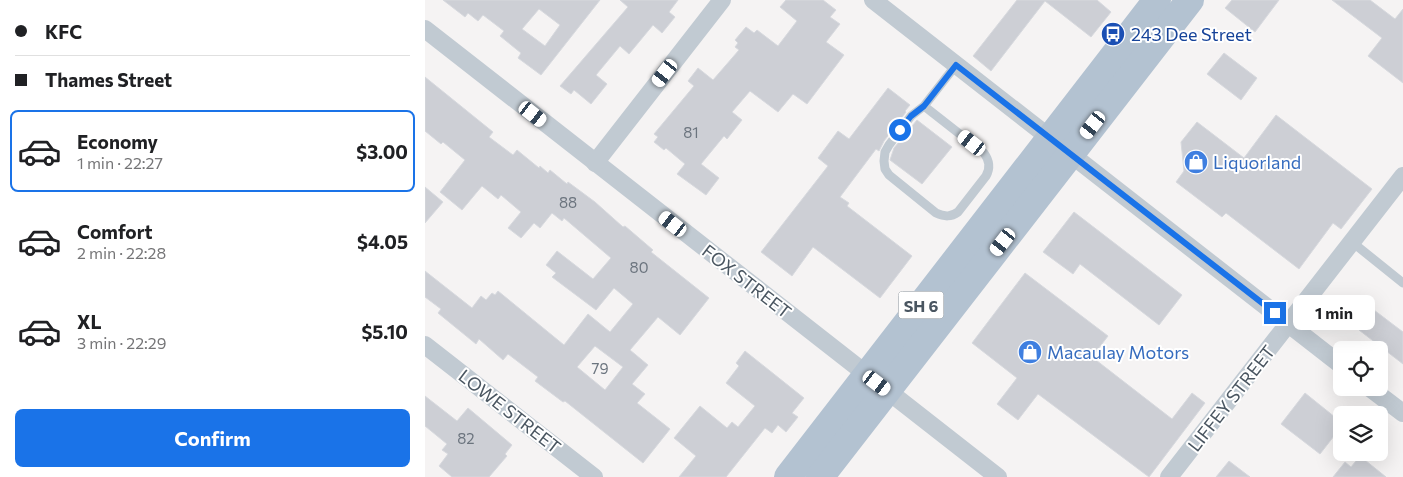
<!DOCTYPE html>
<html lang="en">
<head>
<meta charset="utf-8">
<style>
  :root { --surface:#fff; --page:#f6f6f6; --text:#202124; --muted:#757577; --line:#e0e0e0; --accent:#1a73e8 }
  body { margin:0; font-family:Commissioner,sans-serif; background:var(--page); color:var(--text); height:100vh; display:flex; flex-direction:column; font-size:19px; white-space:nowrap }
  * { box-sizing:border-box; margin:0 }
  p { font-size:16px; color:var(--muted) }
  .icon { flex:none; width:28px; height:28px; fill:none; stroke:currentColor; stroke-width:2; stroke-linecap:round; stroke-linejoin:round }
  .map { position:relative; flex:1; overflow:hidden }
  .drawer { display:flex; flex-direction:column; background:var(--surface); width:425px }
  .drawer>* { flex:none }
  .hud { display:grid; align-content:center; height:110px; padding:0 15px; background:var(--surface) }
  .buttons { position:absolute; left:908px; top:341px; display:grid; gap:10px }
  .buttons a { display:grid; place-items:center; width:55px; height:55px; border-radius:8px; background:var(--surface); box-shadow:0 5px 20px #0002; font-size:25px }
  .end { position:absolute; width:22px; height:22px; margin:-11px; border:6px solid #1a73e8; background:#fff; box-shadow:0 0 0 2px #fff }
  .from { border-radius:50% }
  .bubble { position:absolute; height:35px; border-radius:8px; background:var(--surface); box-shadow:0 5px 20px #0002; font-size:16px; font-weight:700; line-height:35px; text-align:center }
  .car { position:absolute; width:15px; height:30px; margin:-15px -8px; border-radius:6px; box-shadow:0 0 4px 1px #0007; background:linear-gradient(#fff 24%,#345 0 40%,#fff 0 76%,#345 0 86%,#fff 0) }
  .hud b { display:flex; align-items:center; gap:18px; height:48px; font-size:19px }
  .hud b+b { border-top:1px solid var(--line) }
  .hud i { width:12px; height:12px; background:var(--text) }
  ul { padding:0; list-style:none }
  li { display:flex; align-items:center; gap:15px; height:82px; margin:0 10px 8px; padding:0 5px; border:2px solid transparent; border-radius:8px }
  li div { flex:1 }
  li b { display:block; font-size:19px }
  li em { font-style:normal; font-weight:700 }
  li.on { border-color:var(--accent) }
  li>.icon { width:45px; height:45px; stroke-width:1.5 }
  .button { display:flex; gap:10px; margin-top:auto; padding:10px 15px }
  .button a { flex:1; height:58px; border-radius:8px; background:var(--accent); color:#fff; font-size:20px; font-weight:700; line-height:58px; text-align:center }
  main { display:flex; flex:1; min-height:0 }
  .map>svg:first-child { display:block }
  .building { fill:#cdcfd5; stroke:#d7d9de; fill-rule:evenodd }
  .lines { fill:none; stroke-linecap:round; stroke-linejoin:round }
  .lane { stroke:#c1cad2; stroke-width:9 }
  .street { stroke:#c1cad2; stroke-width:18 }
  .primary { stroke:#b3c2d1; stroke-width:28 }
  .route { stroke:#1a73e8; stroke-width:6 }
  .labels { text-anchor:middle; dominant-baseline:central; stroke-width:4; stroke-linejoin:round; paint-order:stroke }
  .number-label { font-size:15px; fill:#6b747e }
  .shield { fill:#fff; stroke:#808990; stroke-width:1 }
  .shield-label { font-size:16px; font-weight:bold; fill:#4a5661 }
  .transit-label { font-size:18px; fill:#164399; stroke:#fff; text-anchor:start }
  .shop-label { font-size:18px; fill:#366cbe; stroke:#fff; text-anchor:start }
  .street-label { font-size:18px; fill:#4a5661; stroke:#fff }
</style>
</head>
<body>
<main>
<section class="drawer">
<div class="hud">
<b><i class="from"></i>KFC</b>
<b><i></i>Thames Street</b>
</div>
<ul>
<li class="on"><svg class="icon" aria-label="car" viewBox="0 0 24 24"><path d="M5 17H2v-5l4-1 3-4h7l3 4 3 1v5h-3M9 17h6M6 11h13"/><circle cx="7" cy="17" r="2"/><circle cx="17" cy="17" r="2"/></svg><div><b>Economy</b><p>1 min · 22:27</p></div><em>$3.00</em></li>
<li><svg class="icon" aria-label="car" viewBox="0 0 24 24"><path d="M5 17H2v-5l4-1 3-4h7l3 4 3 1v5h-3M9 17h6M6 11h13"/><circle cx="7" cy="17" r="2"/><circle cx="17" cy="17" r="2"/></svg><div><b>Comfort</b><p>2 min · 22:28</p></div><em>$4.05</em></li>
<li><svg class="icon" aria-label="car" viewBox="0 0 24 24"><path d="M5 17H2v-5l4-1 3-4h7l3 4 3 1v5h-3M9 17h6M6 11h13"/><circle cx="7" cy="17" r="2"/><circle cx="17" cy="17" r="2"/></svg><div><b>XL</b><p>3 min · 22:29</p></div><em>$5.10</em></li>
</ul>
<div class="button"><a>Confirm</a></div>
</section>
<div class="map">
<svg width="978" height="477" viewBox="0 0 978 477">
  <rect width="100%" height="100%" fill="#f5f3f3"/>
  <g class="building">
    <path d="M18,0H175L116,75L93,58L96,53L75,36L79,31L58,15L53,21L43,13L40,17ZM114,9L135,25L120,46L97,29Z"/>
    <path d="M195,0H253L244,12L250,17L237,33L228,25L204,54L195,46L171,75L182,84L166,104L149,90L146,94L135,86L203,7Z"/>
    <path d="M361,0H398L411,10L405,17L415,24L401,42L419,55L382,104L368,94L353,112L325,91L307,112L317,120L302,139L299,136L276,164L294,178L281,195L252,174L260,164L241,148L239,150L229,142L233,137L229,134L269,86L263,81L273,68L288,80L314,50L310,47L313,43L310,40L321,27L329,33L332,30L353,46L372,21L355,7Z"/>
    <path d="M592,0H672L686,12L666,37L620,1L566,71L548,56Z"/>
    <path d="M807,0H854L830,32L800,8Z"/>
    <path d="M907,0H945L970,19L978,9V83L943,56L957,38Z"/>
    <path d="M799,53L832,78L816,100L782,74Z"/>
    <path d="M0,77L68,132L64,137L88,155L92,150L114,168L115,166L123,173L125,170L142,184L143,182L170,202L198,227L200,226L228,250L226,252L284,298L255,335L233,317L205,350L223,365L207,384L220,394L212,403L245,429L218,463L140,401L138,402L110,381L113,377L83,354L78,360L54,339L51,344L13,313L16,309L0,297V271L47,308L56,296L61,300L67,293L70,295L73,291L139,345L163,314L185,332L208,304L189,288L171,310L127,277L131,273L121,265L132,251L168,279L186,258L139,218L137,221L127,213L115,228L109,223L96,238L83,228L96,212L76,195L73,199L57,186L37,210L15,192L40,160L18,142L16,144L0,131ZM170,346L198,367L180,390L152,367Z"/>
    <path d="M463,88L485,105L480,111L481,112L459,141L454,151L451,149L415,197L424,203L422,206L487,256L455,298L388,247L367,276L336,252L403,166L393,158L413,131L424,139Z"/>
    <path d="M851,115L947,189L916,229L908,223L874,269L801,213L797,217L751,182L759,171L756,142L772,122L819,158Z"/>
    <path d="M492,120L527,147L497,184L465,160L469,148Z"/>
    <path d="M0,187L18,202L0,223Z"/>
    <path d="M649,212L757,295L734,325L655,264L648,274L618,252Z"/>
    <path d="M600,273L683,336L667,357L747,419L767,393L780,403L724,477L613,394L593,420L572,404L592,378L547,343Z"/>
    <path d="M949,310L978,332V364L934,330Z"/>
    <path d="M320,351L379,398L367,413L373,417L361,432L353,425L347,433L340,428L301,477H254L271,456L249,438L275,406L302,428L307,422L313,427L330,406L301,383L314,366L311,363Z"/>
    <path d="M880,393L916,422V427L895,454L856,424Z"/>
    <path d="M0,396L32,421L43,408L87,445L80,454L82,456L64,477H27L14,466L23,454L17,450L22,444L0,426Z"/>
    <path d="M935,456L961,477H908L920,462L926,467Z"/>
    <path d="M804,461L825,477H791Z"/>
  </g>
  <g class="lines">
    <g class="lane">
      <path d="M499,106L559,153C564,160 566,167 561,176L533,212C526,217 520,217 511,213L464,175L460,169L459,161L460,152L464,145L486,116L499,106L531,65"/>
      <path d="M927,242L978,283"/>
    </g>
    <g class="street">
      <path d="M448,0L916,365"/>
      <path d="M0,29L573,477"/>
      <path d="M170,163L297,0"/>
      <path d="M0,345L169,477"/>
      <path d="M945,388L978,413"/>
      <path d="M744,477L978,176"/>
    </g>
    <g class="primary">
      <path d="M363,477L732,0"/>
      <path d="M395,477L765,0"/>
    </g>
  </g>
  <g class="lines">
    <path class="route" d="M475,130L486,116L499,106L531,65L850,313"/>
  </g>
  <defs>
    <g id="bus-disc" transform="scale(1.25)"><circle r="9.5" fill="#1a4fb4" stroke="#fff"/><path d="M-5-6H5V4H4V6H2V4H-2V6H-4V4H-5ZM-3.5-4V0h7V-4ZM-3.5 1.2v1.5H-2V1.2ZM2 1.2v1.5H3.5V1.2Z" fill="#fff"/></g>
    <g id="shop-disc" transform="scale(1.25)"><circle r="9.5" fill="#3f7fe0" stroke="#fff"/><path d="M-5-2.5h2.3a2.7 3.5 0 0 1 5.4 0H5L5.5 6h-11ZM-1.5-2.5h3a1.5 2.3 0 0 0-3 0Z" fill="#fff"/></g>
  </defs>
  <g fill-rule="evenodd">
    <use href="#bus-disc" x="688" y="34"/>
    <use href="#shop-disc" x="771" y="162"/>
    <use href="#shop-disc" x="605" y="352"/>
  </g>
  <g class="labels">
    <g class="number-label">
      <text x="266" y="132">81</text>
      <text x="143" y="202">88</text>
      <text x="214" y="267">80</text>
      <text x="175" y="368">79</text>
      <text x="41" y="438">82</text>
    </g>
    <rect class="shield" x="473.5" y="291.5" width="45" height="27" rx="4"/>
    <g class="shield-label">
      <text x="496" y="305">SH 6</text>
    </g>
    <g class="transit-label">
      <text x="706" y="34">243 Dee Street</text>
    </g>
    <g class="shop-label">
      <text x="788" y="162">Liquorland</text>
      <text x="622" y="352">Macaulay Motors</text>
    </g>
    <g class="street-label">
      <text transform="translate(322 281) rotate(38)">FOX STREET</text>
      <text transform="translate(806 398) rotate(-52)">LIFFEY STREET</text>
      <text transform="translate(85 411) rotate(38)">LOWE STREET</text>
    </g>
  </g>
</svg>
<div class="buttons">
<a><svg class="icon" aria-label="locate" viewBox="0 0 24 24"><circle cx="12" cy="12" r="6"/><path d="M12 2v4M12 18v4M2 12h4M18 12h4"/></svg></a>
<a><svg class="icon" aria-label="layers" viewBox="0 0 24 24"><path d="M12 4l9 5-9 5-9-5zM3 14l9 5 9-5"/></svg></a>
</div>
<i class="end from" style="left:475px;top:130px"></i>
<i class="end" style="left:850px;top:313px"></i>
<div class="bubble" style="left:868px;top:295px;width:82px">1 min</div>
<i class="car" style="left:240px;top:73px;rotate:218deg"></i>
<i class="car" style="left:108px;top:114px;rotate:128deg"></i>
<i class="car" style="left:668px;top:125px;rotate:218deg"></i>
<i class="car" style="left:547px;top:143px;rotate:308deg"></i>
<i class="car" style="left:248px;top:224px;rotate:308deg"></i>
<i class="car" style="left:578px;top:242px;rotate:218deg"></i>
<i class="car" style="left:452px;top:383px;rotate:127deg"></i>
</div>
</main>
</body>
</html>
